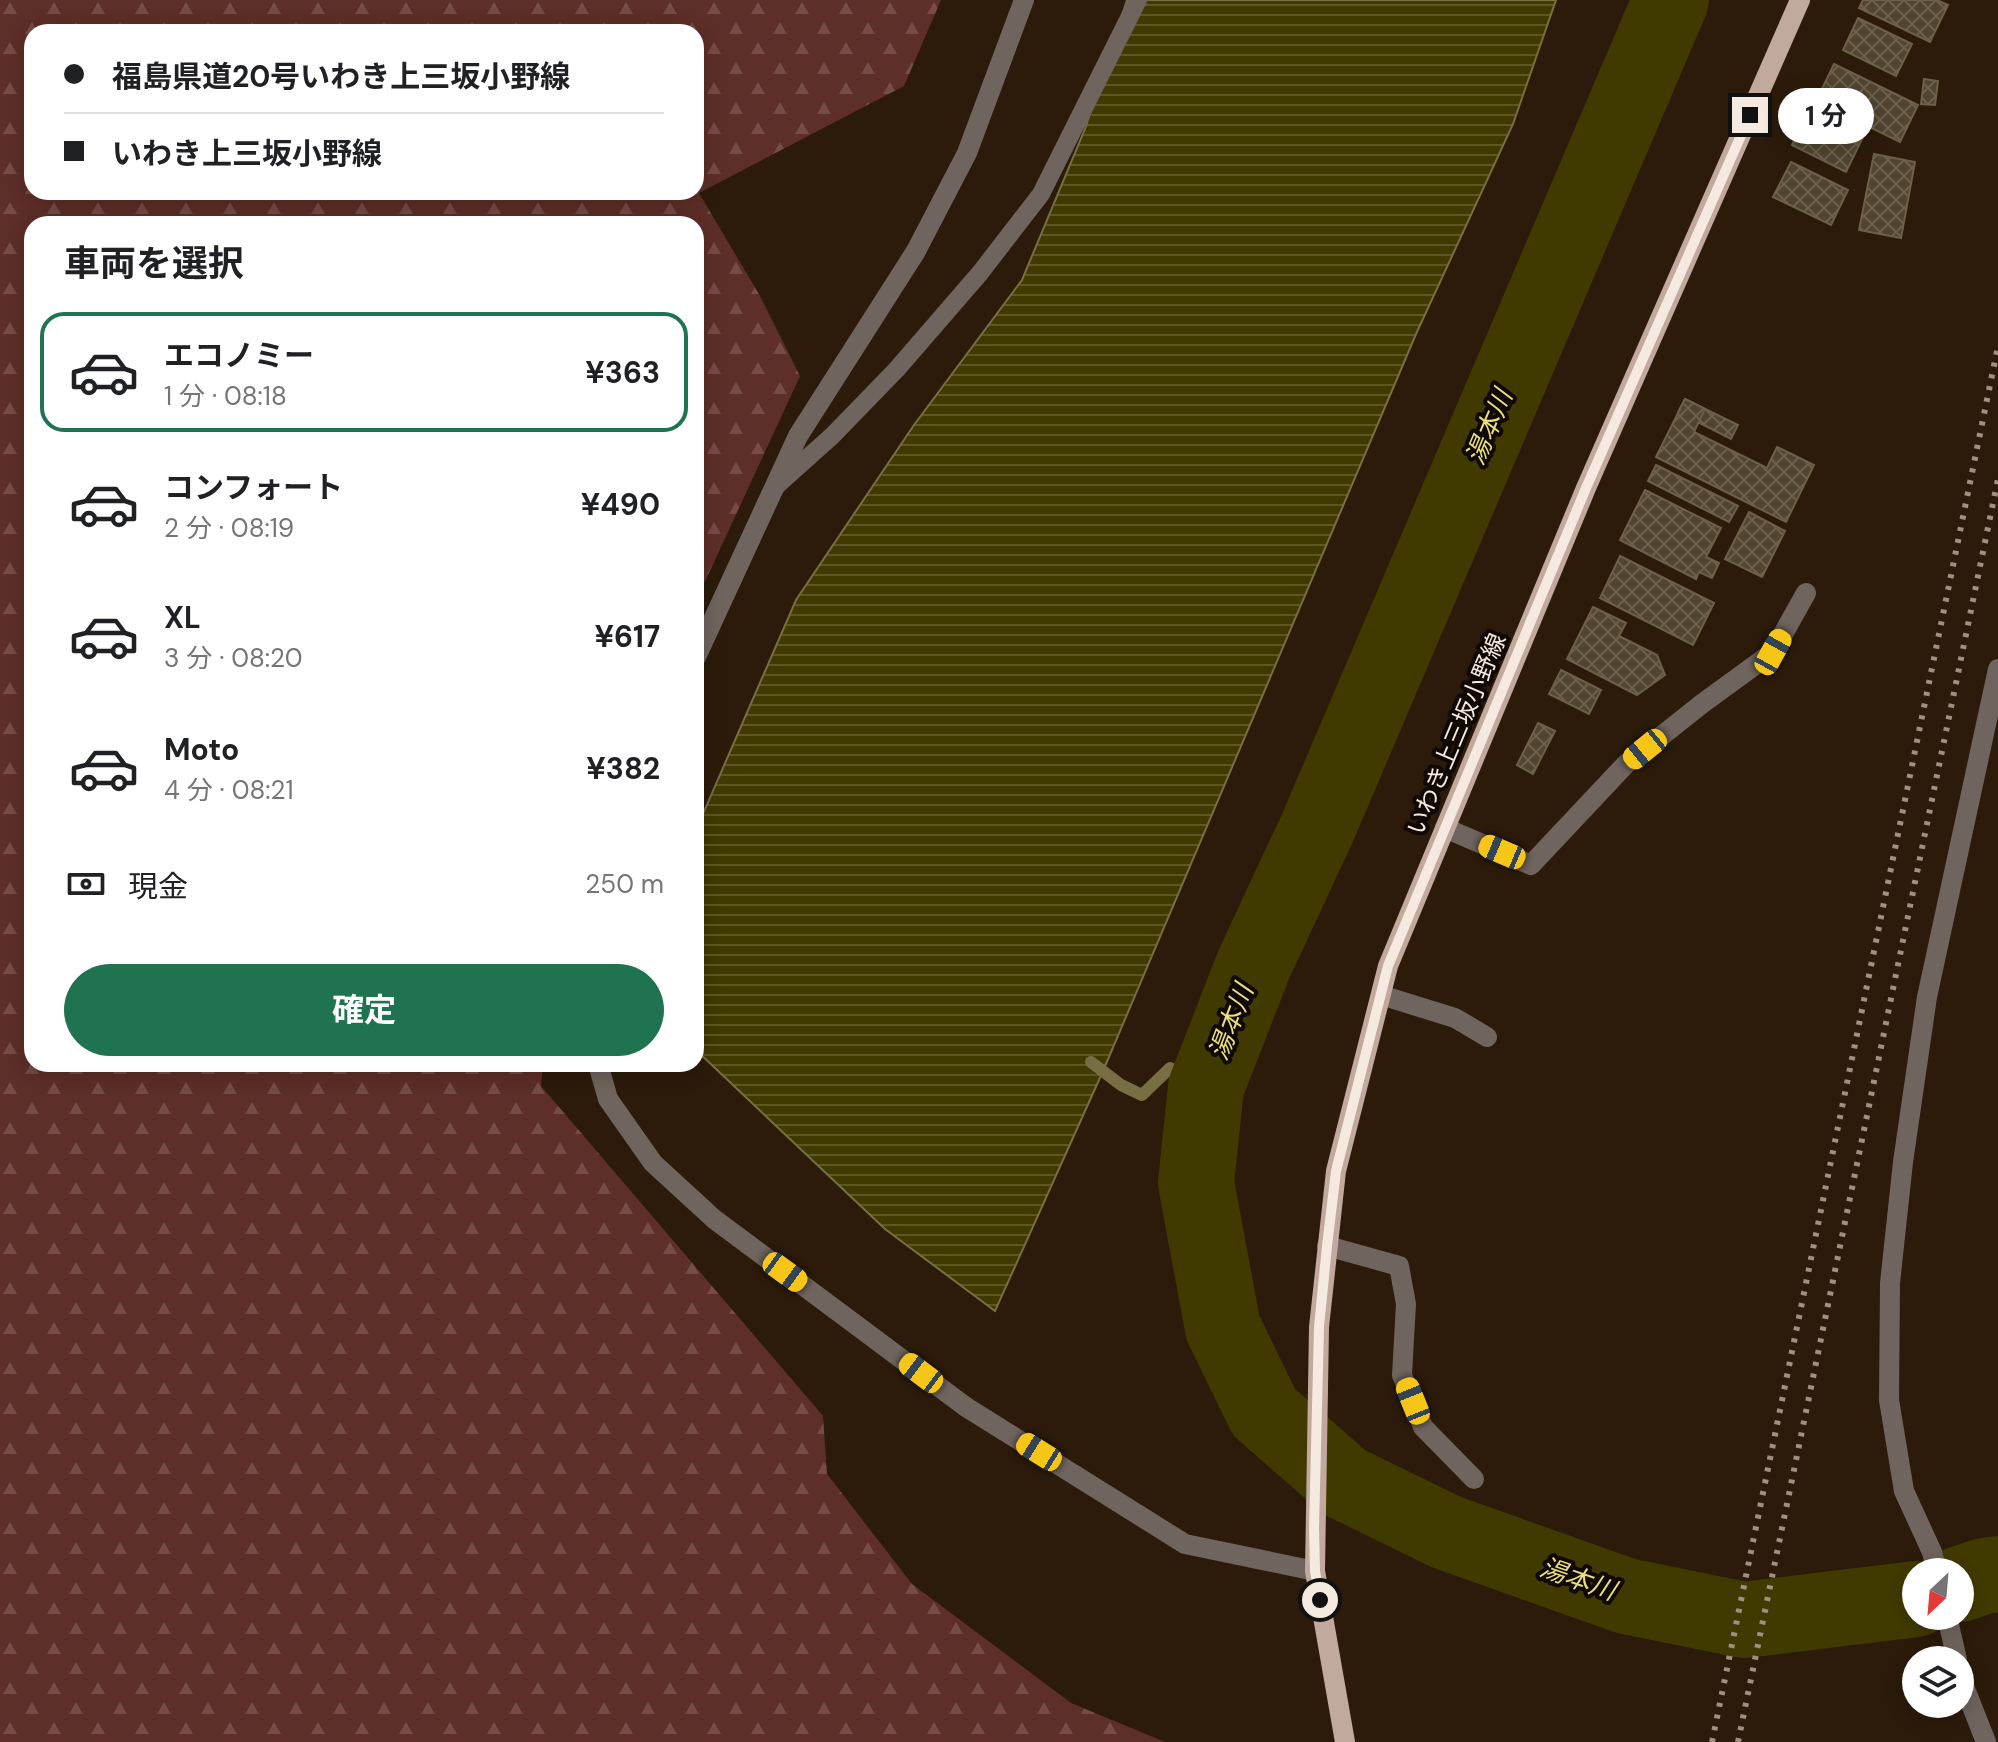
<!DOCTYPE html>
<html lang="ja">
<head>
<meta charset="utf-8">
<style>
  :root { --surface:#fff; --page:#f2f2f2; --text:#202124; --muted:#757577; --line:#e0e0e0; --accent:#1f7351 }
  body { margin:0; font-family:"DM Sans","Noto Sans JP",sans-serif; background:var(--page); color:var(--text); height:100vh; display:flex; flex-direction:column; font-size:30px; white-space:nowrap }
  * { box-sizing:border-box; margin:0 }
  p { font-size:26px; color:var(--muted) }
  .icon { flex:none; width:44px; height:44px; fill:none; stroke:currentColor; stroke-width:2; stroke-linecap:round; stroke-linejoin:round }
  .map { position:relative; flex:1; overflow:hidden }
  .side { position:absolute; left:24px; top:216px; width:680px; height:856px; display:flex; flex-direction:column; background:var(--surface); border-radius:24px; box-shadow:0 4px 20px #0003 }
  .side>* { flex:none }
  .hud { position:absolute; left:24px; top:24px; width:680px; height:176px; border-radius:24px; box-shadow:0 4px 20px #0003; display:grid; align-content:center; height:176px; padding:0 40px; background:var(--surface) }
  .needle { width:52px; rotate:206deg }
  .fabs { position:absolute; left:1902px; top:1558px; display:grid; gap:16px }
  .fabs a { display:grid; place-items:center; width:72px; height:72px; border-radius:50%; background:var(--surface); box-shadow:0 4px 20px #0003; font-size:40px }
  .end { position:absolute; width:36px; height:36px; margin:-18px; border:10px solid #f5eadf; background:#111; box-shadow:0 0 0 4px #111 }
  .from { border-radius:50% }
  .bubble { position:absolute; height:56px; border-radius:28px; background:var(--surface); box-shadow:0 4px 20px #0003; font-size:26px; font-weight:700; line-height:56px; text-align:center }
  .car { position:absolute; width:24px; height:48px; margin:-24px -12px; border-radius:10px; box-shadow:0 0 6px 2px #0007; background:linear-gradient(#f5c518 24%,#345 0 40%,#f5c518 0 76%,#345 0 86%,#f5c518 0) }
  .hud b { display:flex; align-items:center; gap:28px; height:76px; font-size:30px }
  .hud b+b { border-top:2px solid var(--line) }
  .hud i { width:20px; height:20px; background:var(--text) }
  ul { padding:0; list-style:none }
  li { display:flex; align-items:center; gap:24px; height:120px; margin:0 16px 12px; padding:0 24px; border:4px solid transparent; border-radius:24px }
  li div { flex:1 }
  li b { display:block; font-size:30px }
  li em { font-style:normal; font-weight:700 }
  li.on { border-color:var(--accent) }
  li>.icon { width:72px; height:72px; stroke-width:1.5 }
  h2 { padding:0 40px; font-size:36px; line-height:96px }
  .pay { display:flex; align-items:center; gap:20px; height:88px; padding:0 40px; font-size:30px }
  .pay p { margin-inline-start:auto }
  .action { display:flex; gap:16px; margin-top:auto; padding:16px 40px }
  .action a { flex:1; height:92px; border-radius:48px; background:var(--accent); color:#fff; font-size:32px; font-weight:700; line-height:92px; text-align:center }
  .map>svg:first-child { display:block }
  .forest { fill:url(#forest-firs); fill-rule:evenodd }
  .water { fill:url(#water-rules); stroke:#776f43; stroke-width:2 }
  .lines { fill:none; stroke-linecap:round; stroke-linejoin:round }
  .stream { stroke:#776f43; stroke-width:12 }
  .river { stroke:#413a00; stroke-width:76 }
  .building { fill:url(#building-cross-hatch); stroke:#6c6048; stroke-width:2 }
  .lane { stroke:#70645e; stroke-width:18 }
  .street { stroke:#70645e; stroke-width:20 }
  .primary { stroke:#c2a99e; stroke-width:20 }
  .rail { stroke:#9e9082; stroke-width:6; stroke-dasharray:4 8; stroke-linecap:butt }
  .route { stroke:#f5eadf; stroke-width:10 }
  .labels { text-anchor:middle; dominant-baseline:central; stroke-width:8; stroke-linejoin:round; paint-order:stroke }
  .street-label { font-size:24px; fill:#f5eadf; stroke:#0f0803 }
  .water-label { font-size:26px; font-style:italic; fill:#ebde7c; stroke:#0f0803 }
</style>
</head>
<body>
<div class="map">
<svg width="1998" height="1742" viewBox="0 0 1998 1742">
  <defs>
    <pattern id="forest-firs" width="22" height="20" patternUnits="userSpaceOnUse" patternTransform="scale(2)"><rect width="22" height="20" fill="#5e2e28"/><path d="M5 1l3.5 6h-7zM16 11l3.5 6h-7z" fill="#764c47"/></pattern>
    <pattern id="water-rules" width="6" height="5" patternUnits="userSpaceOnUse" patternTransform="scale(2)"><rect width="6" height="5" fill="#413a00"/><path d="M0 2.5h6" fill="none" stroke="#5d5725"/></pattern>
    <pattern id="building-cross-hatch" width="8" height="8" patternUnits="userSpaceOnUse" patternTransform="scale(2)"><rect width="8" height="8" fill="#51452f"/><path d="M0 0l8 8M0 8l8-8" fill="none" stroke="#6b604d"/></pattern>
  </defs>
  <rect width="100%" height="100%" fill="#2c1b0a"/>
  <path class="forest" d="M0,0H941L904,86L699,193L760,296L800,376L696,601V224H32V1064H543L541,1086L823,1416L827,1474L912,1584L1071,1703L1165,1742H0ZM32,32H696V192H32Z"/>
  <path class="water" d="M1127,0H1556L1513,124L1416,334L1103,1071L995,1311L885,1229L696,1050V830L796,600L914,425L1022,280L1085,129Z"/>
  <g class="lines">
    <path class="stream" d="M1091,1062L1121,1085L1142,1095L1170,1068L1206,1087"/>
    <g class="river">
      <path d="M1671,0L1317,829L1254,964L1206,1087L1196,1183L1223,1328L1264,1412L1344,1482L1446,1532L1626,1596L1744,1620L1916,1599"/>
      <path d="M1960,1584L1984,1576L1998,1574"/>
    </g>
  </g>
  <g class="building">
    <path d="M1863,0H1937L1948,5L1930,42L1859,8Z"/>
    <path d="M1858,18L1912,44L1896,76L1843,50Z"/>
    <path d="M1834,64L1918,105L1900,142L1816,101Z"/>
    <path d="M1924,79L1938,81L1935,105L1921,104Z"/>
    <path d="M1811,105L1866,131L1846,172L1792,145Z"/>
    <path d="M1874,154L1915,162L1901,238L1859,230Z"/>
    <path d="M1791,162L1848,190L1831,225L1773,197Z"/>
    <path d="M1685,399L1738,425L1731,439L1678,412Z"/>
    <path d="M1685,399L1705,409L1694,432L1767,468L1777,447L1814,465L1786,522L1656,457Z"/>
    <path d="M1656,465L1738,506L1729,522L1648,481Z"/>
    <path d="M1645,490L1721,528L1706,557L1719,563L1712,578L1699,572L1696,579L1620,540Z"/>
    <path d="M1749,512L1785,531L1762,577L1725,559Z"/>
    <path d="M1620,556L1714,603L1693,645L1600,598Z"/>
    <path d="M1593,607L1626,623L1619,636L1657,655L1665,675L1637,695L1567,659Z"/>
    <path d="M1561,670L1601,690L1589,714L1549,694Z"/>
    <path d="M1538,723L1555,731L1533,774L1517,765Z"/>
  </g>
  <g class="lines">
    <path class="lane" d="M775,487L832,436L897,369L980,273L1041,194L1138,0"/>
    <g class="street">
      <path d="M696,657L798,436L916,251L967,153L1024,0"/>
      <path d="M1445,828L1531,865L1626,764L1703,703L1773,652L1806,593"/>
      <path d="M1381,995L1455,1018L1487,1037"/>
      <path d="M598,1064L608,1099L653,1163L714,1219L966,1407L1185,1544L1315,1571"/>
      <path d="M1327,1246L1399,1266L1406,1304L1402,1375L1423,1427L1474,1479"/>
      <path d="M1937,1572L1932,1552L1904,1491L1889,1400L1890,1283L1903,1162L1927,997L1998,669"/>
      <path d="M1947,1616L1957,1660"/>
      <path d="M1960,1676L1986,1742"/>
    </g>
    <path class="primary" d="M1345,1742L1315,1571L1319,1327L1336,1171L1388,966L1586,488L1800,0"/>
    <g class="rail">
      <path d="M1712,1742L1998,346"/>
      <path d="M1738,1742L1998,479"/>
    </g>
  </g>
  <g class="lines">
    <path class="route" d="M1320,1600L1315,1571L1314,1528L1319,1327L1327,1246L1336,1171L1388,966L1586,488L1750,115"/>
  </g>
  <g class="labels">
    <g class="street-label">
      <text transform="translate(1456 734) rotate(-67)">いわき上三坂小野線</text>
    </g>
    <g class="water-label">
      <text transform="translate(1489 427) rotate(-67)">湯本川</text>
      <text transform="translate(1231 1022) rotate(-69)">湯本川</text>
      <text transform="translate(1578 1579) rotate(19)">湯本川</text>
    </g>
  </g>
</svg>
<div class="fabs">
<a><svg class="needle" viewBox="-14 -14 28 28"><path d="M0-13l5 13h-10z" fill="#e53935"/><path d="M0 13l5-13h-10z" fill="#757577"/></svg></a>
<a><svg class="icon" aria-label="layers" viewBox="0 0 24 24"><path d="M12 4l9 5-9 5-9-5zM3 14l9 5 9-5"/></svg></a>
</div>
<i class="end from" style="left:1320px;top:1600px"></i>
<i class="end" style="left:1750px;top:115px"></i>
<div class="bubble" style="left:1778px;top:88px;width:96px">1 分</div>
<i class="car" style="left:1773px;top:652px;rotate:29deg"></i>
<i class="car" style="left:1645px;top:749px;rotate:231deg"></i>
<i class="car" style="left:1502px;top:852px;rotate:293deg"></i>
<i class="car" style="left:785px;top:1272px;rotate:126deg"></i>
<i class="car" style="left:921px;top:1373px;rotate:307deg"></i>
<i class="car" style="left:1413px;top:1401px;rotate:338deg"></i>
<i class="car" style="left:1039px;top:1452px;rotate:302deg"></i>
<div class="hud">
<b><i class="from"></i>福島県道20号いわき上三坂小野線</b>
<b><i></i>いわき上三坂小野線</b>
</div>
<section class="side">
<h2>車両を選択</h2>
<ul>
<li class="on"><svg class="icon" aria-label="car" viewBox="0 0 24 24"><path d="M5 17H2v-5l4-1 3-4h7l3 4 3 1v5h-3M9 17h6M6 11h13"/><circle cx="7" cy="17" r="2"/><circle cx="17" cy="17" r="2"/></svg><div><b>エコノミー</b><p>1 分 · 08:18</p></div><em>¥363</em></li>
<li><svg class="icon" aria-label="car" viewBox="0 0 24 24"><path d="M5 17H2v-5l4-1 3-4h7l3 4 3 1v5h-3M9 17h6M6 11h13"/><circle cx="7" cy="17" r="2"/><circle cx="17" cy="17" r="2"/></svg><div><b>コンフォート</b><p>2 分 · 08:19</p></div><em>¥490</em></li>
<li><svg class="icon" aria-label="car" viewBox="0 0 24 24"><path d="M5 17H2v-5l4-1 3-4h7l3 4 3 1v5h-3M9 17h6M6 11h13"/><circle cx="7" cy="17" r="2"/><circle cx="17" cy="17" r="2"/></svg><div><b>XL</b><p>3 分 · 08:20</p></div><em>¥617</em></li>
<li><svg class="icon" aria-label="car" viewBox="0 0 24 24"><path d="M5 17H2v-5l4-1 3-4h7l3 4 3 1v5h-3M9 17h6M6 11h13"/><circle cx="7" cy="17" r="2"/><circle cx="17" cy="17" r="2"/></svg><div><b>Moto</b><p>4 分 · 08:21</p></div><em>¥382</em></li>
</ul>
<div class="pay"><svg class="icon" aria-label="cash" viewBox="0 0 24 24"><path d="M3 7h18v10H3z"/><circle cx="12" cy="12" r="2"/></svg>現金<p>250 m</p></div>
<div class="action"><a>確定</a></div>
</section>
</div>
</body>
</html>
